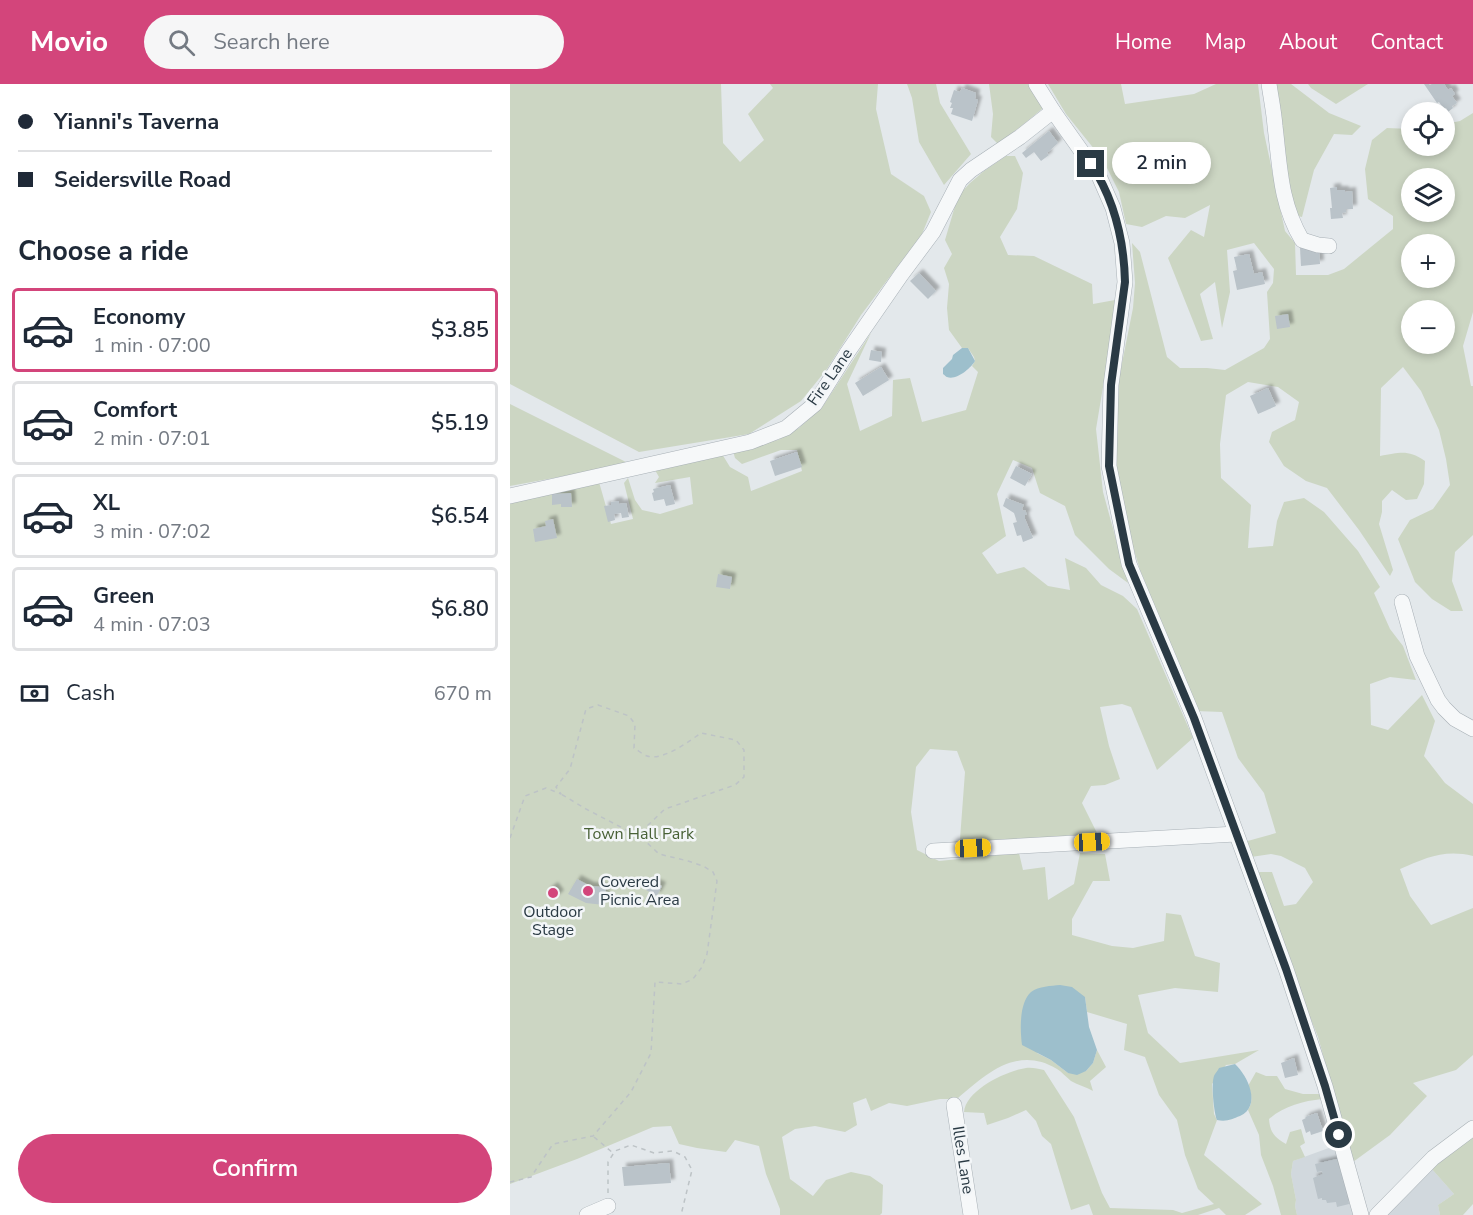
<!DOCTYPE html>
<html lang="en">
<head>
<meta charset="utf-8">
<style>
  :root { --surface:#fff; --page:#f6f6f7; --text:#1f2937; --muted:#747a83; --line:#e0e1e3; --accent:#d3457b }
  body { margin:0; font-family:"Nunito Sans",sans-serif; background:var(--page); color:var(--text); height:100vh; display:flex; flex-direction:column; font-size:22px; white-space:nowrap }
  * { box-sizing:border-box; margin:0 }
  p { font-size:20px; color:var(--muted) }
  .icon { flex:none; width:33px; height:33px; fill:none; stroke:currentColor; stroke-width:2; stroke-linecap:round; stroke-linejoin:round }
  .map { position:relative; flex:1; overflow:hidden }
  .drawer { display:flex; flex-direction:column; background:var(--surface); width:510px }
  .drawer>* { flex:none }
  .banner { display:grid; align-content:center; height:132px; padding:0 18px; background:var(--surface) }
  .fabs { position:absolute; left:891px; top:18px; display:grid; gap:12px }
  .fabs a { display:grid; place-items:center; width:54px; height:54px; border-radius:50%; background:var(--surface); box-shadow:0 3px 9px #0003; font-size:30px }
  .end { position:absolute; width:27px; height:27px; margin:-14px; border:8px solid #2a3a44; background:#fff; box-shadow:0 0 0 3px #fff }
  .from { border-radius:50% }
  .bubble { position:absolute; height:42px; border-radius:21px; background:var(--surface); box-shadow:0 3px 9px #0003; font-size:20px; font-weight:600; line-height:42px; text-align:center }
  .car { position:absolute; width:18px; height:36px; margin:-18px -9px; border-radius:8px; box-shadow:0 0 4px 2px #0007; background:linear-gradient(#f5c518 24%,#345 0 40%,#f5c518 0 76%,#345 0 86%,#f5c518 0) }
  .banner b { display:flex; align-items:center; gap:21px; height:57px; font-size:22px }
  .banner b+b { border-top:2px solid var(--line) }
  .banner i { width:15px; height:15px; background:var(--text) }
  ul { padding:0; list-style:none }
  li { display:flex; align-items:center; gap:18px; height:84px; margin:0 12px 9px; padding:0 6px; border:3px solid var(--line); border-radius:6px }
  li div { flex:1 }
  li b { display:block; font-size:22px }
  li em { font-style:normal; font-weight:600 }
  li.current { border-color:var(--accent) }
  li>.icon { width:54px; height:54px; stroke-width:1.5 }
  h2 { padding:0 18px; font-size:27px; line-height:72px }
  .pay { display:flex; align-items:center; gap:15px; height:66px; padding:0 18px; font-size:22px }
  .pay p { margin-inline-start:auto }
  .primary-button { display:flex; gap:12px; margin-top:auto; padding:12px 18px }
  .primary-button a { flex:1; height:69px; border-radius:36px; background:var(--accent); color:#fff; font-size:24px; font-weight:600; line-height:69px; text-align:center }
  header { display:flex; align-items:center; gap:36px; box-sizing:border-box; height:84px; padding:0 30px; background:var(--accent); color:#fff }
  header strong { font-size:28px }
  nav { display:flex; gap:33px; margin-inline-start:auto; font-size:21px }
  .search { width:420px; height:54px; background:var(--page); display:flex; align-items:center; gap:15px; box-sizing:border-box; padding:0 21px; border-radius:33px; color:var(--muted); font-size:22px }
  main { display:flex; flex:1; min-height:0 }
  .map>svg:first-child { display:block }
  .built { fill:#d1d8dd }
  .green { fill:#ccd6c3; fill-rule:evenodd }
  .water { fill:#9dbfcc }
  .building { fill:#bac3c9; filter:url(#shadow) }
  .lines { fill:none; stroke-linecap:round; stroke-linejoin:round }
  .minor-casing { stroke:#a8b0b6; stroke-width:16 }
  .path { stroke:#bdc3c6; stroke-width:1.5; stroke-dasharray:4.5 4.5; stroke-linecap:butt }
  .minor { stroke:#f6f8f9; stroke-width:15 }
  .route { stroke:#2a3a44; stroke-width:8 }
  .poi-dot { fill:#d3457b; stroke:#f3f6f8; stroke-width:2 }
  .labels { text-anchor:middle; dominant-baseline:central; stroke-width:5; stroke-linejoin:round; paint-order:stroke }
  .street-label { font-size:16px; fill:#2a3a44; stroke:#f3f6f8 }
  .park-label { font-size:16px; fill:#486136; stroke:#f3f6f8 }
  .poi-label { font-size:16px; fill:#2a3a44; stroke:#f3f6f8; text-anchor:start }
</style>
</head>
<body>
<header>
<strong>Movio</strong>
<div class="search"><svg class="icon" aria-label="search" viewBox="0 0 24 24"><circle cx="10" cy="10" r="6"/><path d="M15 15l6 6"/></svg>Search here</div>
<nav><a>Home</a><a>Map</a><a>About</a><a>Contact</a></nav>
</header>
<main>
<section class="drawer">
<div class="banner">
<b><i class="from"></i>Yianni's Taverna</b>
<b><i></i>Seidersville Road</b>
</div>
<h2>Choose a ride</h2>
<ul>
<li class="current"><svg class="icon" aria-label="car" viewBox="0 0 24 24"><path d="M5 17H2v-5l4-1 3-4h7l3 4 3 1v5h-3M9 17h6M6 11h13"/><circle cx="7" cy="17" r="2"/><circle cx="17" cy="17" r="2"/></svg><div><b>Economy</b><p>1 min · 07:00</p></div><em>$3.85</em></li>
<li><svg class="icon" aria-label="car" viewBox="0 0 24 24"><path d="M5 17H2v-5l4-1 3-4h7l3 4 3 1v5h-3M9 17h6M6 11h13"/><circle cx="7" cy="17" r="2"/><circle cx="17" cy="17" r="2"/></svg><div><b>Comfort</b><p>2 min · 07:01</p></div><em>$5.19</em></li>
<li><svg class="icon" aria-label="car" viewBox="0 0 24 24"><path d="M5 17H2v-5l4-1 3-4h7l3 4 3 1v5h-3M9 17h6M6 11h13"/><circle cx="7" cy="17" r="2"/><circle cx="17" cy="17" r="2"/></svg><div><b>XL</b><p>3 min · 07:02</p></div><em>$6.54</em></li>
<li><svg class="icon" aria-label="car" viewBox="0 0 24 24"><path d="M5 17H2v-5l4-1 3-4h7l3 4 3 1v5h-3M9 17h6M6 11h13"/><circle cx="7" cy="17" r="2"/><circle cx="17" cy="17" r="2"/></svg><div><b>Green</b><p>4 min · 07:03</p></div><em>$6.80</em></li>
</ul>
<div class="pay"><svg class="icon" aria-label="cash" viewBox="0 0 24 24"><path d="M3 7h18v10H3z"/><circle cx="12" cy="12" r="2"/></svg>Cash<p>670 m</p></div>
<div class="primary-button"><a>Confirm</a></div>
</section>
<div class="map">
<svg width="963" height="1131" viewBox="0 0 963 1131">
  <defs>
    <filter id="shadow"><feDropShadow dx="4" dy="-4" stdDeviation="1.5" flood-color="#0004"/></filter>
  </defs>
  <rect width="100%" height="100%" fill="#e3e8eb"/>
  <g class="built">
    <path d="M827,1061L846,1131H787L785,1122L786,1116L781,1090L783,1077Z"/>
    <path d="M921,1084L944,1110L928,1121L930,1131H875Z"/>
  </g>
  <g class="green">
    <path d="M0,0H211L213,59L230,78L254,56L238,30L263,4L260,0H368L366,25L381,90L414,112L421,128L412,150L351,231L317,285L291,317L239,350L129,368L0,300Z"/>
    <path d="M397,0H426L430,19L461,70L434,101L409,58L402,14Z"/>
    <path d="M479,0H518L533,24L514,40L488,60L481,53L483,30Z"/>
    <path d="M538,0H611L615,20L684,10L706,0H748L754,49L775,147L785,159L786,191H818L834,185L883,145V132L858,115L855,85L862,56L877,44L901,45L902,62H934L935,40L950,37L963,29V228L953,262L961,302H963V451L945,468L942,497L953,527H941L922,515L905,498L888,455L900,436L923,425L940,401L936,375L929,346L911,307L893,283L871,304L870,372C890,369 897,365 915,377L914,400L907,415L896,416L882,406L872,417V428L869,440L883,486L880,492L849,446L817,404L796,397L774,382L759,358L762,348L785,336L789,318L768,303L738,298L716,311L710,360L711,394L741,421L738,464L763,462L767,437L774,418L794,414L814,428L848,467L870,503L864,509L880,545L893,562L906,596L880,593L860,600L861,641L878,646L912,611L925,637L914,672L935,699L963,720V772C934,765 916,774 890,785L900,812L921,841L963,824V971L946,986L903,999L917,1012L880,1051L843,1078L808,953L785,895L747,788H762L774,822L786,820L803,798L795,784L771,772L761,770L741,773L734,758L766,749L754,709L728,674L712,628L686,627L665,572L630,486L614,433L605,379L608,299L623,224L625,199L622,159L630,168L657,273L670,284H697L715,286L754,264L760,255L757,208L763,199L764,185L744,159L717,166L720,208L712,244L705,198L690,210L703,255L691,257L658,174L681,146L694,153L700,121L675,134L656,132L632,143L616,140L609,108L593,76L556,30ZM902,94H934V128H902ZM902,160H934V194H902ZM902,226H934V260H902Z"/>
    <path d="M765,0H781L819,29L851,42L842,51L824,50L804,86L792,133L784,131L778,115Z"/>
    <path d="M798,0H858L826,20L801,4Z"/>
    <path d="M496,72H505L513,89L507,125L490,153L498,171L524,172L582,200L583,220L605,216L602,249L586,345L593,408L618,499L599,485L565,451L555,422L530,409L522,384L503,376L487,410L496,452L472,469L487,490L514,483L538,502L560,506L555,474L576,484L591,501L613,512L627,525L683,654L647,686L621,623L612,620L590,623L599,662L610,695L595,701L581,702L572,719L587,749L453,761L450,755L455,688L447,667L420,665L406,683L401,728L407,766L429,777L509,769L513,786L535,783L538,816L564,800L570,769L595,770L600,797H583L562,835V851L602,862L623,864L654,857L656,829L671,831L685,872L710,879L708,908L665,904L628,911L638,949L670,979L749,966L725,980L716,981L702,1000L704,1030L707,1036L694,1071L752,1120L735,1131H716L709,1124L688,1131H583L579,1120L561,1126L541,1060L532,1052L526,1037L516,1026L498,1034L477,1041L474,1029L454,1028C456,1006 496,987 516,984C522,983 528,985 534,986L564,1033L592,1109L600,1124L663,1126L672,1129L704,1120L688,1105L675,1071L667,1036L649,1011L635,973L614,966L617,940L577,928L575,913L527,969L541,976L558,989L576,987L583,979L587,966L596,983L580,997L583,1007C576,1003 568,1001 561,997C556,993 552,988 547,985C507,961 476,990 447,1015H430L397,1022L379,1019L361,1027L356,1014L343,1019L347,1041L335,1048L305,1042L285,1045L272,1053L280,1095L303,1112L316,1096L341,1088L360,1092L373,1101L372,1129L370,1131H270V1125L256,1090L249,1062L225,1056L216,1068L187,1064L169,1060L161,1042L143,1043L67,1075L0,1100V416L89,398L101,440L123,435L114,399L118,394L125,416L132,426L150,430L183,420L180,393L145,399L149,393L145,386L212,370L220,383L238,393L241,407L292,387L287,366H271L232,380L225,374L223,367L244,360L268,356L289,344L313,322L361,249L337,300L350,347L382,332L383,296L400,294L412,338L456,326L468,288L462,282L465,277L464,273L458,264H452L439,246L437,224L439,200L434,184L442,170L435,156L448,112L460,99L474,87Z"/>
    <path d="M0,320L120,380L0,402Z"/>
    <path d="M746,988L756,992H767L775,1005L793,1010H811L812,1015C793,1017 774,1022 759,1035C760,1048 764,1053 776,1060L780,1048L791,1045L795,1059L790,1062L795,1073L783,1077L781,1090L786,1116L785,1122L787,1131H771L763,1102L751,1071L749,1051L738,1026C743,1018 742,1010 738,1002Z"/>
    <path d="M963,1052V1120L953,1131H930L928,1121L944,1110L921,1084Z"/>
  </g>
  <g class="water">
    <path d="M452,264H458L465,277C461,284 446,297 437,293C436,293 435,291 433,290V284L442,275L443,271Z"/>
    <path d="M550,901L562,903L575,913L579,943L587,966L583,979L576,987L567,991L558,989L541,976L512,961C510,946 509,919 521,908C529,902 541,902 550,901Z"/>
    <path d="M725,980C738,992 752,1022 730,1032C722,1035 717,1038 707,1036C704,1029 701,1000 704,992C704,991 709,985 709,984Z"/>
  </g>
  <g class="building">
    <path d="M914,0H919L920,1L922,0H934L938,6L941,4L945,10L942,12L947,19L942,22L943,24L938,28L936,24L934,25L929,18L927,19Z"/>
    <path d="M452,4L466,9L465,15L468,16L462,37L441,30L443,24H440L442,19L440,18L444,6L450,8Z"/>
    <path d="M539,47L548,59L537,69L539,71L531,77L524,68L516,74L512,69Z"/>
    <path d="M827,103V106H835V108L842,107L843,125H836V128L832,129L833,134L821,135L820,124H822L820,104Z"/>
    <path d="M790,164H803L809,166L810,180L791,182Z"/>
    <path d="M739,170L744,190L752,188L755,200L727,206L723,187L727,186L724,173Z"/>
    <path d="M409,189L426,207L418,215L400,197Z"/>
    <path d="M778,230L780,243L767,245L765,232Z"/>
    <path d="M361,266L372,268L371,278L359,276Z"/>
    <path d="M371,283L379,296L353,312L345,299Z"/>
    <path d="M758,304L766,322L748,330L740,312Z"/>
    <path d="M287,368L292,383L265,392L260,377Z"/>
    <path d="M506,382L522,390L515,402L500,394Z"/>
    <path d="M160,401L165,420L156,422L154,415L144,417L142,409L144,408L143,405Z"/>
    <path d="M61,409L62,423H51V420L42,421V410Z"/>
    <path d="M496,414L514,421L512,424L513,427L515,426L517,431H515V435L523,454L513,458L511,451L507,452L503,439L507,438L504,429L493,422Z"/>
    <path d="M109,417V420L116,419L119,433L112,434L111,429L104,430L105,436L98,438L94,422L101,421V418Z"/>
    <path d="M43,435L47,454L25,458L23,445L36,442L35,437Z"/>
    <path d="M208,490L222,493L220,505L206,503Z"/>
    <path d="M67,795L80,802L96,803L94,821L76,819L58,810Z"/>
    <path d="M141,797L152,802L147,812L136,806Z"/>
    <path d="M44,802L50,810L43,816L37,807Z"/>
    <path d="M784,974L788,991L775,994L771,979Z"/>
    <path d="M807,1029L813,1047L801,1051L800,1047L796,1049L792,1036L796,1034L795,1033Z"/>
    <path d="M827,1075L829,1083H833L838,1108L837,1109L839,1120L827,1123L826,1118L817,1119L816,1116H812V1114L808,1115L803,1094L813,1090L812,1087L807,1088L805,1080Z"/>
    <path d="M159,1079L161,1099L114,1102L112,1083Z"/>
  </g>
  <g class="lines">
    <g class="minor-casing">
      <g id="minor">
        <path d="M526,0L543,27L589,92L603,124L612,159L615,198L601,301L599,382L619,480L684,634L776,885L815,1002L851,1131"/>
        <path d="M759,0C761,14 764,28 765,42C770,83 770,119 792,156L808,161L819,162"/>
        <path d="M0,412L240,358L276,344L305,320L337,269L391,191L423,148L450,96L461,86L510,53L543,27"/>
        <path d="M892,518L907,572L928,616L934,624L945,635L963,645"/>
        <path d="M423,767L726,750"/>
        <path d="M444,1021L461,1131"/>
        <path d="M77,1131L98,1122"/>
        <path d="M867,1131L923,1074L963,1044"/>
      </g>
    </g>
    <g class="path">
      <path d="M0,754L15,712L36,704L51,710L46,703L60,685L76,625L88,621L119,632L125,640L124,664C128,666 133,671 137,672C153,677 178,658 191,649L226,656L234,666V693L225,701L155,725L136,743L132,754"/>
      <path d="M84,1053L103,1069"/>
      <path d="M0,1098L21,1093L43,1060L83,1052L121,1008L141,969L145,898L172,900L183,895L192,883L197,870L207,797L203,788L193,782L178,777L149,770L132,754L76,725L51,710"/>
      <path d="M98,1109V1078L105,1067L121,1061L144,1069L163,1067L175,1073L182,1086L171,1131"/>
    </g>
    <use href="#minor" class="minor"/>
  </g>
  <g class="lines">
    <path class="route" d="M581,80C604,115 614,156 615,198L601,301L599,382L619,480L684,634L776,885L815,1002L829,1051"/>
  </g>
  <g class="poi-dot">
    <circle cx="78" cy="807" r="6"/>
    <circle cx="43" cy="809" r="6"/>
  </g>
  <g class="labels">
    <g class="street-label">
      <text transform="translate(320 293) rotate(-55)">Fire Lane</text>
      <text transform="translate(453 1076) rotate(81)">Illes Lane</text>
    </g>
    <g class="park-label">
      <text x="129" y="750">Town Hall Park</text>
    </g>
    <g class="poi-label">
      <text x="90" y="798">Covered<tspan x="90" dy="18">Picnic Area</tspan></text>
      <text x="43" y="828" text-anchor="middle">Outdoor<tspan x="43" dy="18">Stage</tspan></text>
    </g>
  </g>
</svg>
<div class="fabs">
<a><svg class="icon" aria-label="locate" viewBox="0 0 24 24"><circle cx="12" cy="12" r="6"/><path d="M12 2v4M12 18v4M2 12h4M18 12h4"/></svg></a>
<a><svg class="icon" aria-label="layers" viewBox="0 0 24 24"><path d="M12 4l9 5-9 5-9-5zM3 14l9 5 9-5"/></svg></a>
<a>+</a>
<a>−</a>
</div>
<i class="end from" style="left:829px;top:1051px"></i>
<i class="end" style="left:581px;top:80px"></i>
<div class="bubble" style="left:602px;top:58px;width:99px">2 min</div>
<i class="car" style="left:582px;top:758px;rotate:87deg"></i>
<i class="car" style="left:463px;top:764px;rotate:87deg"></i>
</div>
</main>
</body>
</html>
